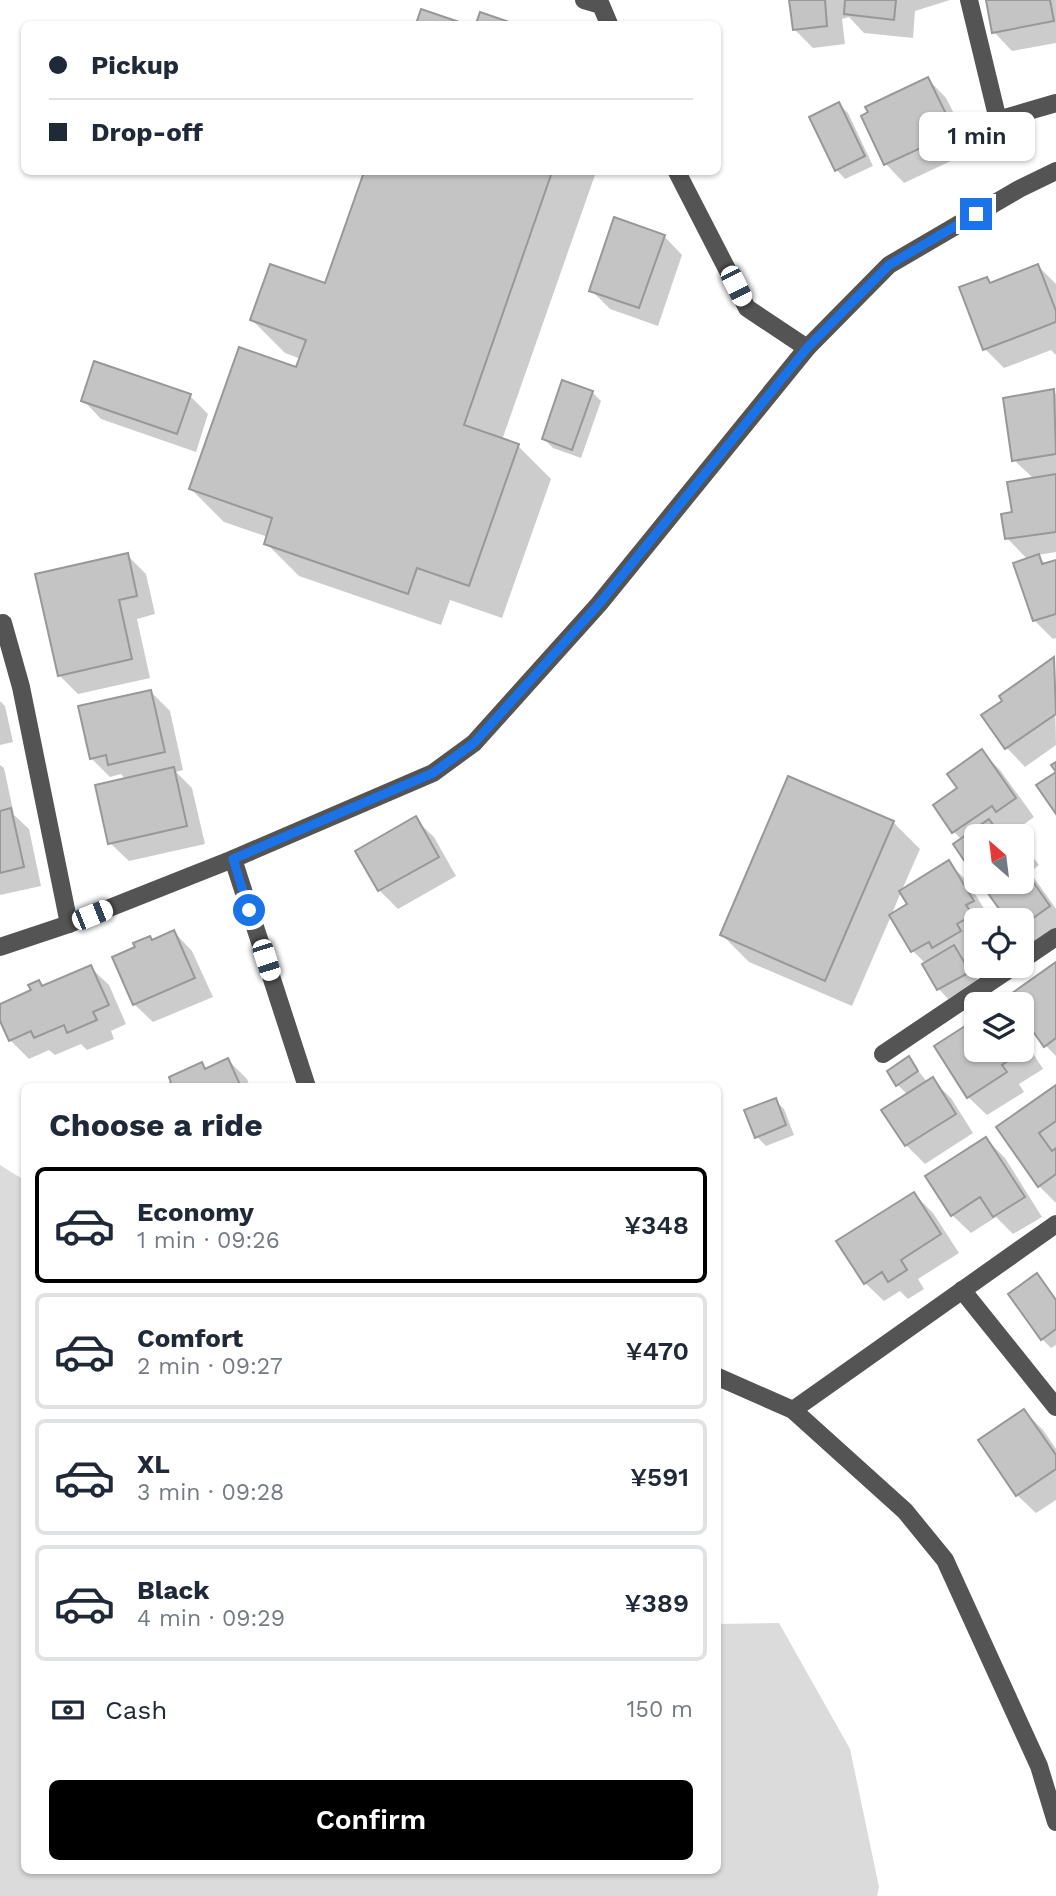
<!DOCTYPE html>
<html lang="en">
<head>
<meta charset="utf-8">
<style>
  :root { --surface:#fff; --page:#f6f6f7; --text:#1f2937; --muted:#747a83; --line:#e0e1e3; --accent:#000 }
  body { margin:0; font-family:"Work Sans",sans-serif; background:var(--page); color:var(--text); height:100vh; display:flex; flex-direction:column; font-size:26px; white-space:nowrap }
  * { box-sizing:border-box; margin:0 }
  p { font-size:23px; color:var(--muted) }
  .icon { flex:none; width:38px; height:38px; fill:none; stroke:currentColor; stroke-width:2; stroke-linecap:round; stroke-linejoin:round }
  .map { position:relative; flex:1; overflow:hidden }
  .details { position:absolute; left:21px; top:1083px; width:700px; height:791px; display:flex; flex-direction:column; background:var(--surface); border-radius:10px; box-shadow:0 2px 5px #0004 }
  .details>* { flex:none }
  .guide { position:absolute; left:21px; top:21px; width:700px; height:154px; border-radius:10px; box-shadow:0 2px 5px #0004; display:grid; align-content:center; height:154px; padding:0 28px; background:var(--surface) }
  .needle { width:46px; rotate:332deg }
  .fabs { position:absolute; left:964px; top:824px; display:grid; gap:14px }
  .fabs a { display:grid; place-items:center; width:70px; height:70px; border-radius:10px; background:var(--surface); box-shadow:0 2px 5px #0004; font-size:35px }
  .end { position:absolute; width:32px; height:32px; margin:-16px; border:9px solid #1a73e8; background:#fff; box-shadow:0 0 0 4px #fff }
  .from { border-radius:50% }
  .bubble { position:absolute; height:49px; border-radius:10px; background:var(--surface); box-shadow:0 2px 5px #0004; font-size:23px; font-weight:600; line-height:49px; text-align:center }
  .car { position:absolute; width:21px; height:42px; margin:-21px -10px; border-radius:9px; box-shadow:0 0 5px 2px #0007; background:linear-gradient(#fff 24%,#345 0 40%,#fff 0 76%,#345 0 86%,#fff 0) }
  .guide b { display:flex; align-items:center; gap:24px; height:66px; font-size:26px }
  .guide b+b { border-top:2px solid var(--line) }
  .guide i { width:18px; height:18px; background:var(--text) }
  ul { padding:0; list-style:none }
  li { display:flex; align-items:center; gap:21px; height:116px; margin:0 14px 10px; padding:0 14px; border:4px solid var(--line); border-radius:10px }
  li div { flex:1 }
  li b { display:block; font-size:26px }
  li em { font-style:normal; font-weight:600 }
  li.on { border-color:var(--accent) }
  li>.icon { width:63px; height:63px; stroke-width:1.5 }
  h2 { padding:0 28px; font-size:32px; line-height:84px }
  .pay { display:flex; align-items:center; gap:18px; height:77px; padding:0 28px; font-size:26px }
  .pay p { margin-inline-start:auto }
  .primary-button { display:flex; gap:14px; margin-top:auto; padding:14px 28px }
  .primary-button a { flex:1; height:80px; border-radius:10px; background:var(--accent); color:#fff; font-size:28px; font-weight:600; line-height:80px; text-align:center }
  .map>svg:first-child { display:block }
  .green { fill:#dbdbdb }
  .shadow { fill:#0003; fill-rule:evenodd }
  .building { fill:#c4c4c4; stroke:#989898; stroke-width:2 }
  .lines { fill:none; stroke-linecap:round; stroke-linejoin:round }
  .minor { stroke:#545454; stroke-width:18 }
  .route { stroke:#1a73e8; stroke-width:9 }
</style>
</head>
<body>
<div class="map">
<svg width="1056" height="1896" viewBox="0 0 1056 1896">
  <rect width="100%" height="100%" fill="#fff"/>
  <path class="green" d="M0,1165L24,1180V1871H718V1624L779,1623L850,1749L879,1887L877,1896H0Z"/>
  <g class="shadow">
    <path d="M790,0H950L915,11L913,38L864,33L849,17L842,19L845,44L813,48L794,29Z"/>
    <path d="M988,0H1056V43L1012,51L994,32Z"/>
    <path d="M928,79L946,98L969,143L950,153L953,160L904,183L886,164L863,117Z"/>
    <path d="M839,104L848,113L873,166L845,179L836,169Z"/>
    <path d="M366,172H596L502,440L518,446L551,479L502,618L450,600L441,625L299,576L266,543L268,537L224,522L191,489L297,369L301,359L285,353L252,320L327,285Z"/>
    <path d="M664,236L682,255L658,326L610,309L591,290Z"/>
    <path d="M1038,266L1056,284V355L1051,350L1004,368L985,349L987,279L992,284Z"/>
    <path d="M1053,391L1056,394V552L1037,555L1047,565L1056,561V638L1053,639L1034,620L1028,560L1007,538L1014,514L1034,479L1014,460Z"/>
    <path d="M592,392L601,401L581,458L553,448L544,439Z"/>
    <path d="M190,396L208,414L196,452L101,419L83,400Z"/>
    <path d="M127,555L146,574L155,614L137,619L150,678L78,694L59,675Z"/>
    <path d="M1054,660L1056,745L1025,767L1007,748L984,716L1005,701L1001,696Z"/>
    <path d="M151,692L170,711L183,770L176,772L192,788L205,844L129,861L110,843L126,780L121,774L110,777L91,758Z"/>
    <path d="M0,701L5,706L13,742L0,745Z"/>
    <path d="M982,752L1000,770L1034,817L1016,830L1010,824L1007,827L1017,836H976V875L955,844L962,840L954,832L959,788Z"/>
    <path d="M0,765L4,768L14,815L29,829L41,886L0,895Z"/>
    <path d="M415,819L434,837L456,876L398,909L379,890Z"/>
    <path d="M893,822L920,849L902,890L948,862L967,881L991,920H976V951L964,958L978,981L948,999L939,989L926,964L913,951L891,916L852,1006L749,962L722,935ZM901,892L910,905L891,916Z"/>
    <path d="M1022,842L1039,865L1030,872L1056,909V933L1034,949L1022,937V920H1009L982,882H1022Z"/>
    <path d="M174,932L192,951L213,997L153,1022L134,1004L153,941Z"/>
    <path d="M1056,964V1056L1045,1045L1022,1012V1004H1016L1011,996Z"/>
    <path d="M90,967L109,985L126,1024L111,1031L114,1039L87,1050L81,1044L55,1055L49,1050L29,1059L10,1040L0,1017V1006L33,991L39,982L44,987Z"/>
    <path d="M976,1021V1050H1022V1036L1043,1069L1019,1084L1024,1092L987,1115L968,1097L936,1046Z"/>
    <path d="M909,1059L928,1083L932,1080L951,1098L973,1133L925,1164L906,1145L908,1095L897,1084Z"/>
    <path d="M228,1060L247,1079L250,1087H167L201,1064L207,1070Z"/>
    <path d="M1056,1087V1203L1039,1186L999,1128Z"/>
    <path d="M775,1100L784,1109L794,1135L766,1146L757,1137Z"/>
    <path d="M986,1139L1005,1158L1042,1217L1013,1234L996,1217L971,1233L952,1215Z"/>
    <path d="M914,1194L933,1213L959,1253L918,1279L924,1289L908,1299L900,1291L884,1301L865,1283Z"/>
    <path d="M1036,1275L1056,1299V1345L1051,1348L1042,1339Z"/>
    <path d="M1024,1411L1043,1430L1056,1449V1500L1036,1513L1017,1495Z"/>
  </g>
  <g class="building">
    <path d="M789,0H825L827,26L793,30Z"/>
    <path d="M845,0H896L894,20L844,14Z"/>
    <path d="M986,0H1050L1054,21L992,33Z"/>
    <path d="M421,9L465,24H416Z"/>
    <path d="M480,12L515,24H476Z"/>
    <path d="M928,77L951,124L933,134L936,141L884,165L861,116L868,112L865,107Z"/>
    <path d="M839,102L865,156L835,171L809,117Z"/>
    <path d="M364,172H552L464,425L519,444L469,586L417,568L408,594L264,544L272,518L189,489L239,347L296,367L306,340L250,320L270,264L325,283Z"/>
    <path d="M614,217L665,235L639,308L589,291Z"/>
    <path d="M1038,264L1056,311V322L983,350L959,287L987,277L990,283Z"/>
    <path d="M94,361L191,394L177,434L81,401Z"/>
    <path d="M562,380L593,391L572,450L542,439Z"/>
    <path d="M1054,389L1056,454L1012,461L1003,398Z"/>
    <path d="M1056,474V532L1005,539L1001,514L1012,512L1007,482Z"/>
    <path d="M128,553L137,596L119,600L132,659L58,676L35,574Z"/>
    <path d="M1039,554L1042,564L1056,560V614L1033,621L1013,563Z"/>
    <path d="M1054,657L1056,714L1005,749L981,715L1002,701L999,696Z"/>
    <path d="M151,690L165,752L108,765L106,755L90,759L78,706Z"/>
    <path d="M982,749L1016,798L996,812L992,806L952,833L933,805L957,788L947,774Z"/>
    <path d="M1056,762V814L1036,785L1056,772L1051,765Z"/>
    <path d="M174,767L187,826L108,844L95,785Z"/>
    <path d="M788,776L894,821L825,981L720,935Z"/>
    <path d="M11,808L24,867L0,873V811Z"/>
    <path d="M416,816L439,857L378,891L355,851Z"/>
    <path d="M989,819L998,832L1008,825L1016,836H976V878L953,844Z"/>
    <path d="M949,860L974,901L966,905L973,915L957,924L961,931L932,948L929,942L911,952L889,915L907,904L899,891Z"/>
    <path d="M1022,866L1050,906L1022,926V920H1007L980,882H1022Z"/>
    <path d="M174,930L195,978L133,1005L112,957L135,947L133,943L150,936L152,940Z"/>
    <path d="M954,945L970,972L937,990L922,964Z"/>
    <path d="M1056,962V1038L1044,1047L1022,1016V1004H1014L1008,996Z"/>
    <path d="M91,965L109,1005L93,1012L97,1020L67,1033L64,1025L34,1038L31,1031L9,1041L0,1021V1004L31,990L28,985L39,980L42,986Z"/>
    <path d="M976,1019V1050H1022V1044L1025,1049L1002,1065L1007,1072L967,1098L934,1046Z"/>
    <path d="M909,1056L918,1071L896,1086L887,1071Z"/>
    <path d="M228,1058L241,1087H163L171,1083L169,1077L202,1062L205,1069Z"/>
    <path d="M933,1077L956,1114L905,1146L881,1110Z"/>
    <path d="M1056,1085V1121L1039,1133L1052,1151L1056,1148V1174L1038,1187L996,1127Z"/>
    <path d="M776,1098L786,1125L755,1138L744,1110Z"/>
    <path d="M986,1137L1025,1197L993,1217L980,1197L951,1216L925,1176Z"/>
    <path d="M914,1192L941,1234L901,1260L907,1270L888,1282L882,1272L864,1284L836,1241Z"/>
    <path d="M1037,1273L1056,1300V1329L1041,1340L1008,1294Z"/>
    <path d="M1024,1409L1056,1455V1469L1016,1496L978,1440Z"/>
  </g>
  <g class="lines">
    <g class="minor">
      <path d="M584,0L601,5L609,24"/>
      <path d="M969,0L998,120L1056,103"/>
      <path d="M677,172L747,308L807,348"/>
      <path d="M3,623L21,687L69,924"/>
      <path d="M233,859L307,1087"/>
      <path d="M0,947L69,924L233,859L433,773L474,743L599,604L807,348L889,265L1019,189L1056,171"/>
      <path d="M1022,960L1056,937"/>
      <path d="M883,1054L1014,966"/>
      <path d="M962,1290L1056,1407"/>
      <path d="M718,1377L793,1410L905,1511L945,1560L1039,1766L1056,1822"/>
      <path d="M793,1410L1056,1224"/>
    </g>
  </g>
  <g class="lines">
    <path class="route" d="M249,910L233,859L433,773L474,743L599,604L807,348L889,265L976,214"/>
  </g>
</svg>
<div class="fabs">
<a><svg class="needle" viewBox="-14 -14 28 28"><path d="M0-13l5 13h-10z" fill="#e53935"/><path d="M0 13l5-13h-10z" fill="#747a83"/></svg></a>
<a><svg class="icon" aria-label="locate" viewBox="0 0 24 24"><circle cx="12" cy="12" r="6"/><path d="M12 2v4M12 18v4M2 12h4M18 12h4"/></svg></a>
<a><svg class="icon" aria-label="layers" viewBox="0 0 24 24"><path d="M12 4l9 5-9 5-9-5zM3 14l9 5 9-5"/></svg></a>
</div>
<i class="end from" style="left:249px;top:910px"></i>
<i class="end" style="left:976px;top:214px"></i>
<div class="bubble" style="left:919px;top:112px;width:116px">1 min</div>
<i class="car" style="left:736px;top:286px;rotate:153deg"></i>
<i class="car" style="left:92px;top:915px;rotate:68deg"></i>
<i class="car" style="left:266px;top:960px;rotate:162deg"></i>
<div class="guide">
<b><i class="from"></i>Pickup</b>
<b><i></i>Drop-off</b>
</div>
<section class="details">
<h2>Choose a ride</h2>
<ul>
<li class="on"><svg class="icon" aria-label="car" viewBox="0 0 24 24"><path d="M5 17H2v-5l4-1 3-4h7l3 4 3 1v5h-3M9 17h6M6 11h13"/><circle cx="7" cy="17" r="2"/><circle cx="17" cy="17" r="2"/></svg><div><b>Economy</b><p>1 min · 09:26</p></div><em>¥348</em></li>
<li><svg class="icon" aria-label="car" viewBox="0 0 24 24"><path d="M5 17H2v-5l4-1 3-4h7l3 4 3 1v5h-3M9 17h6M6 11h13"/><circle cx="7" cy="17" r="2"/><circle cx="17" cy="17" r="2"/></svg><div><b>Comfort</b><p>2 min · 09:27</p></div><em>¥470</em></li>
<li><svg class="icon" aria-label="car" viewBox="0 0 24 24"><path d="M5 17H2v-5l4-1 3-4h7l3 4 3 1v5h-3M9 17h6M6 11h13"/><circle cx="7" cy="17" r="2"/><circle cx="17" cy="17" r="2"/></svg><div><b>XL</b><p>3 min · 09:28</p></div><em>¥591</em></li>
<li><svg class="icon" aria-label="car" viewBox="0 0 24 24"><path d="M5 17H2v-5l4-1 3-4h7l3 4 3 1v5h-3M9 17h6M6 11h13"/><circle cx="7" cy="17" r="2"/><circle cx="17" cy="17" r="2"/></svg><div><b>Black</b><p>4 min · 09:29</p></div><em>¥389</em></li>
</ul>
<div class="pay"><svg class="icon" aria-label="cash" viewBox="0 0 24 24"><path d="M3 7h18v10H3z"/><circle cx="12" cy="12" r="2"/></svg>Cash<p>150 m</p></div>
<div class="primary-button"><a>Confirm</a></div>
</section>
</div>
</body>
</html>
